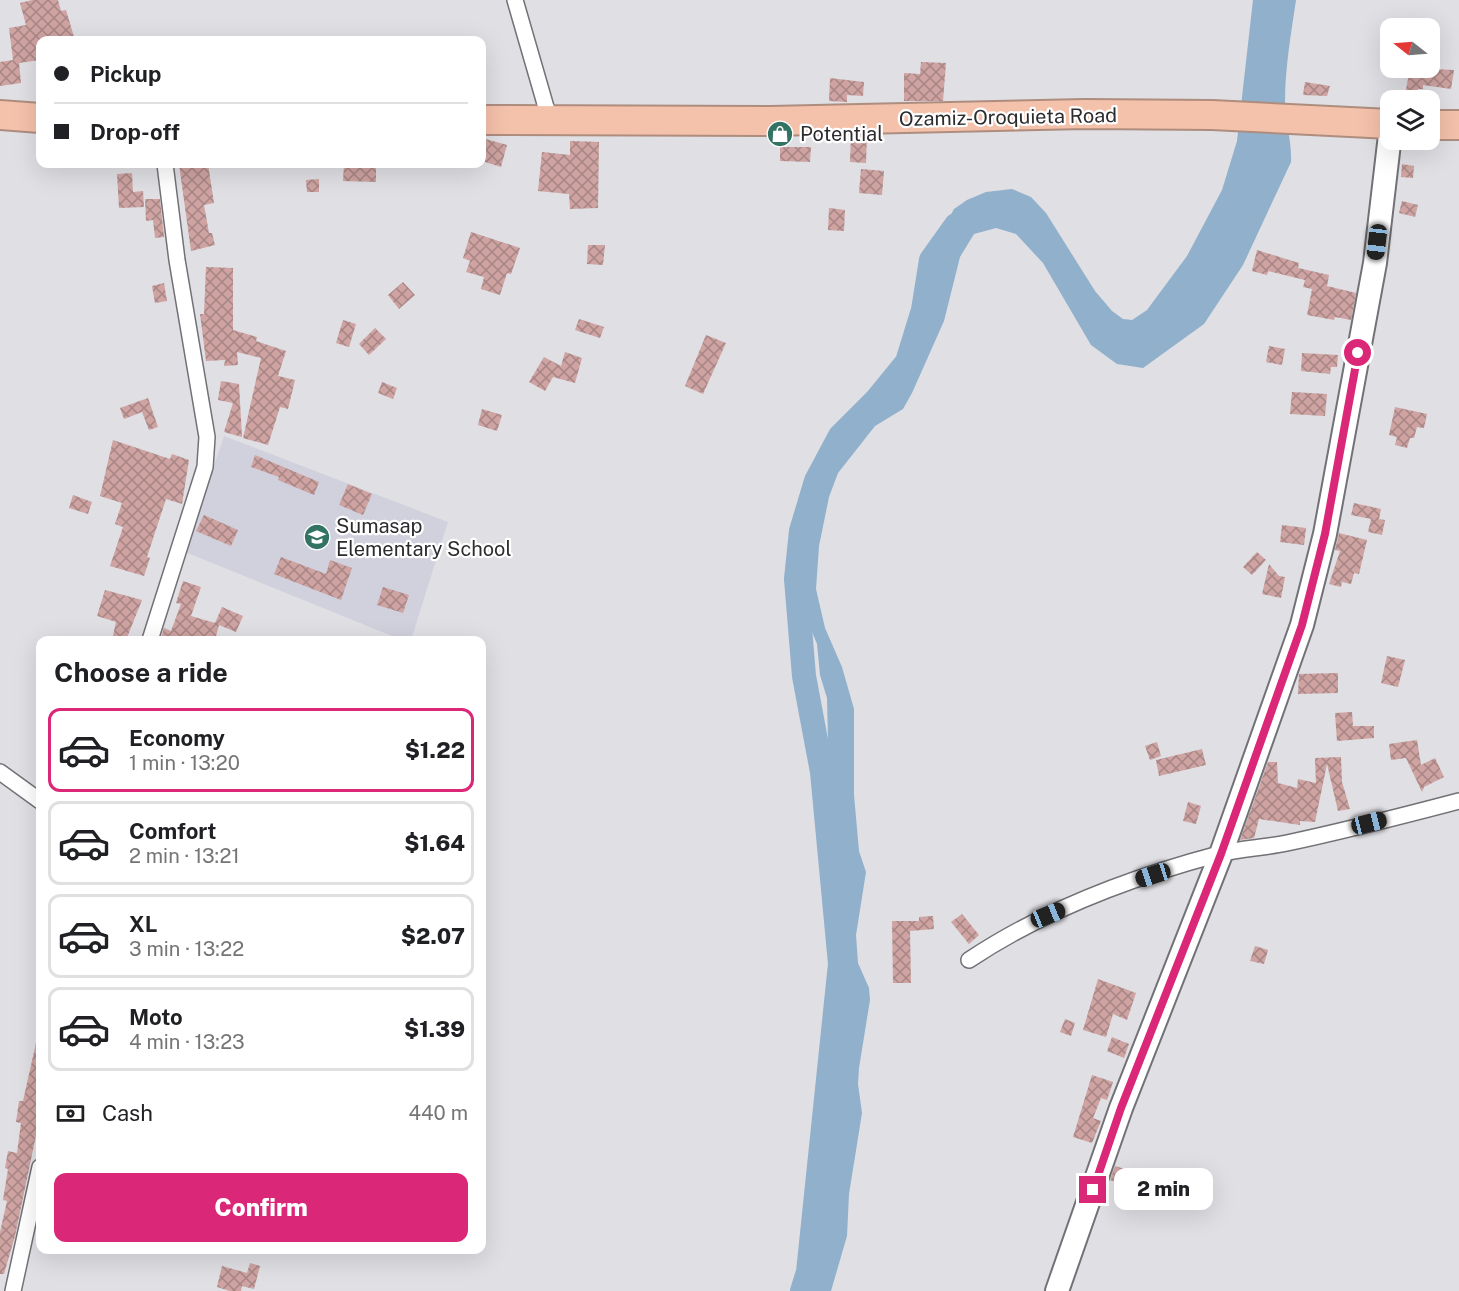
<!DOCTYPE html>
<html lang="en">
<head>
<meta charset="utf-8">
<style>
  :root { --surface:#fff; --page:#f2f2f2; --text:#202124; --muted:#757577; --line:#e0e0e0; --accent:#db2777 }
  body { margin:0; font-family:"Public Sans",sans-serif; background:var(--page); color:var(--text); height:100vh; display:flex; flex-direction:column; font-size:22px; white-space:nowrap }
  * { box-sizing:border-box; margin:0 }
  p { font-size:20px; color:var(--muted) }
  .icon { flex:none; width:33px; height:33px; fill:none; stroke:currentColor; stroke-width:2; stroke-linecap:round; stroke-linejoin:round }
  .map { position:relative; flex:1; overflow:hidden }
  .panel { position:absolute; left:36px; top:636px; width:450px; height:618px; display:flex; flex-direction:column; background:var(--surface); border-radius:12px; box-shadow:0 6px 24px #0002 }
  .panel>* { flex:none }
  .hud { position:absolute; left:36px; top:36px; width:450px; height:132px; border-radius:12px; box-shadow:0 6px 24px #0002; display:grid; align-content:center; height:132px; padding:0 18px; background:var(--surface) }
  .needle { width:39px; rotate:287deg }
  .fabs { position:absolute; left:1380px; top:18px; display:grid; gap:12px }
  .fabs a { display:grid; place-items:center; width:60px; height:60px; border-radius:12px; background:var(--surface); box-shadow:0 6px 24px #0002; font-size:30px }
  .end { position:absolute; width:27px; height:27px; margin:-14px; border:8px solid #db2777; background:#fff; box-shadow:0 0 0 3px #fff }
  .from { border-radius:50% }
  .bubble { position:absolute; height:42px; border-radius:12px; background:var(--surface); box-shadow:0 6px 24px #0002; font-size:20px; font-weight:800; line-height:42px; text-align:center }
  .car { position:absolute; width:18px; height:36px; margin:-18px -9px; border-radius:8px; box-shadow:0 0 4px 2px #0007; background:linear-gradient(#222 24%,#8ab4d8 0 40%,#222 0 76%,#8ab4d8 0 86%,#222 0) }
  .hud b { display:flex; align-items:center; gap:21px; height:57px; font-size:22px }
  .hud b+b { border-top:2px solid var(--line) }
  .hud i { width:15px; height:15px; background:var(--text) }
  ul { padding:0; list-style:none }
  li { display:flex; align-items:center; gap:18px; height:84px; margin:0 12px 9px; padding:0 6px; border:3px solid var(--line); border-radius:12px }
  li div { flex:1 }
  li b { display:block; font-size:22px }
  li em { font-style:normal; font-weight:800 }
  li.active { border-color:var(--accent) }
  li>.icon { width:54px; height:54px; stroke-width:1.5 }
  h2 { padding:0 18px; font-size:27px; line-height:72px }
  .pay { display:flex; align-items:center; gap:15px; height:66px; padding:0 18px; font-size:22px }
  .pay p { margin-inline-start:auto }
  .primary-button { display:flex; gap:12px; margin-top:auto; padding:12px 18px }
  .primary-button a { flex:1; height:69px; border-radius:12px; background:var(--accent); color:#fff; font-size:24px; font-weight:800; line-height:69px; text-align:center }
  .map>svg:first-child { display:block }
  .built { fill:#d1d1de }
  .water { fill:#90b0cb }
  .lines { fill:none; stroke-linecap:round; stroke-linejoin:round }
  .river { stroke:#90b0cb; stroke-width:24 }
  .building { fill:url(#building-cross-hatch) }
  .street-casing { stroke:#717176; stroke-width:18 }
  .secondary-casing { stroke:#717176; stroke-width:26 }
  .highway-casing { stroke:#ae8d7f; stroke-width:32 }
  .street { stroke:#fff; stroke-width:15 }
  .secondary { stroke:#fff; stroke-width:22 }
  .highway { stroke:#f4c1ab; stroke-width:28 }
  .route { stroke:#db2777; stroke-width:8 }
  .labels { text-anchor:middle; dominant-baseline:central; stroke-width:4.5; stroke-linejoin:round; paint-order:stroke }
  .street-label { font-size:20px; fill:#2c2c2e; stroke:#fff }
  .poi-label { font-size:20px; fill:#2c2c2e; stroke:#fff; text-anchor:start }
</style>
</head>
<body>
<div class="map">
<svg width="1459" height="1291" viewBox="0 0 1459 1291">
  <defs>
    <pattern id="building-cross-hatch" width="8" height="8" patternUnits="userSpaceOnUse" patternTransform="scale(1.5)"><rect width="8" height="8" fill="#cea3a1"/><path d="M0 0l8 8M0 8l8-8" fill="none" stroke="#a78584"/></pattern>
  </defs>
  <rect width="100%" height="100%" fill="#dfdfe4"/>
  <path class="built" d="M224,436L448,522L411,640H402L185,552Z"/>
  <path class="water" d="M1253,0H1296C1291,34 1285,68 1285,102C1285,122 1292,141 1291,162L1243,265L1204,324L1143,368L1117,364L1091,345L1043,263L1016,234L996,228L974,234L960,257L944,321L912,393L903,409L875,426L838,473L829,497L819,546L816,589L825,628L842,667L854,709V795L859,851L866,872L856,935L858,963L869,988L870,1000L859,1068L858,1084L862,1113L849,1194L847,1236L831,1291H806L821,1226L831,1150L843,946L830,820L827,698L820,675L817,644L810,627L801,581L805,540L816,495L843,443L864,418L893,392L910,369L928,302L940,235L954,209L967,200L986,192L1012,189L1031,197L1046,213L1095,291L1112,311L1123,319L1132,320L1147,310L1187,256L1222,190L1237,141Z"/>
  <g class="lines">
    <path class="river" d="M802,1291L808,1272L840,964L822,772L804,676L796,579L801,531L816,481L840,436L876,400L907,362L923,310L931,260L956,225"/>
  </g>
  <g class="building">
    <path d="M32,0H58L61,11L66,10L75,40H40V60L19,63L21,83L0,86V62L13,60L9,28L26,25L20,3Z"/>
    <path d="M921,62L946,63L943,101H904V73L920,74Z"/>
    <path d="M1410,68L1454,70L1451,89L1423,85V89H1418L1415,100H1404Z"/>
    <path d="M830,78L864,82L863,96L847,95V102L829,101Z"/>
    <path d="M1305,82L1330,86L1327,96L1303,95Z"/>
    <path d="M867,135L866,163L850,162L851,136Z"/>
    <path d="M482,138L507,145L501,167L482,161Z"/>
    <path d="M570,141L599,142L598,208L570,209L569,194L538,191L542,152L570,155Z"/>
    <path d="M780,147H811L810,162L780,161Z"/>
    <path d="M179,164H208L214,203L204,205L209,233H212L215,245L191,251Z"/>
    <path d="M344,164H376V182L343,181Z"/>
    <path d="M1402,164L1414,166L1413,178L1401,177Z"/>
    <path d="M861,169L884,171L882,195L859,193Z"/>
    <path d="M132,173L133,192L143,191L144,207L119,208L117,174Z"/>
    <path d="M319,179V192H307L306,180Z"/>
    <path d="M145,199H160L164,237L155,238L153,220L146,221Z"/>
    <path d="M1402,201L1418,205L1415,217L1399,213Z"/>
    <path d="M829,208L845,210L844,231L828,230Z"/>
    <path d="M471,232L520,248L511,274L507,273L500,295L481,289L484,277L466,272L470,261L463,258Z"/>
    <path d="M588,245H605L603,265L587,264Z"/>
    <path d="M1257,250L1299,263L1298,268L1329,275L1327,286L1356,293L1351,320L1335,317L1334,320L1307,315L1312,289L1303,287L1305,280L1268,271L1267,275L1252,271Z"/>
    <path d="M206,267L233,268V330L257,337L256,341L286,351L278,376L295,380L288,409L280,407L268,445L243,438L261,358L237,352L238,365L224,366L225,360L206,361L200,314H204Z"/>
    <path d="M403,282L415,295L399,309L388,295Z"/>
    <path d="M164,283L167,301L155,303L152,286Z"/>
    <path d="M579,319L604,327L600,338L575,330Z"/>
    <path d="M343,320L356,324L349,347L336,343Z"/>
    <path d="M375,328L386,339L369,355L359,344Z"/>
    <path d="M706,335L726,343L703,394L685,386Z"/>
    <path d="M1269,346L1285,349L1282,365L1266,362Z"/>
    <path d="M565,352L582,358L575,383L553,377L545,391L529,382L544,357L561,366Z"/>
    <path d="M1302,353L1338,355L1337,367H1331L1330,374L1301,371Z"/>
    <path d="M221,381L239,384L242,437L224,432L233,403L218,400Z"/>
    <path d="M382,382L397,388L393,399L378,393Z"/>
    <path d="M1292,392L1327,394L1325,416L1290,414Z"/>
    <path d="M148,398L158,427L149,430L142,412L124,419L120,408Z"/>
    <path d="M1395,407L1427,414L1424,428L1417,427L1414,438H1410L1407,448L1395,445L1397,437L1389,435Z"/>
    <path d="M482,409L502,415L497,431L478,425Z"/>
    <path d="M113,440L170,459L172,454L189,460L182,504L166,499L147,557L150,558L144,576L110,566L123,527L115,524L122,503L100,496Z"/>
    <path d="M255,455L319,482L314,495L278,480L279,477L251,467Z"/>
    <path d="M348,484L372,494L363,515L339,505Z"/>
    <path d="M73,495L92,502L88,514L69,508Z"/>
    <path d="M1354,503L1381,509L1379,519L1385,520L1382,535L1368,532L1371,519L1351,515Z"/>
    <path d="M204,515L238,530L231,546L196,531Z"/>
    <path d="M1282,525L1306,528L1304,545L1280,542Z"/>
    <path d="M1339,533L1367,540L1359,574L1354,573L1351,584L1342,582L1341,587L1329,584L1340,551L1335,550Z"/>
    <path d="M1257,552L1266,560L1252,575L1243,567Z"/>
    <path d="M281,557L326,574L330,560L352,568L341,600L274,574Z"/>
    <path d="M1269,564L1279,576L1285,577L1281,598L1262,594Z"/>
    <path d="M183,581L201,587L191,616L215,623L222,607L243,616L236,632L219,625L215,640H160L164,628L171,631L181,604L176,603Z"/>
    <path d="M383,587L409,595L403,613L377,605Z"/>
    <path d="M105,590L142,600L126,640H112L116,622L97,616Z"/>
    <path d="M1387,656L1405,660L1398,687L1381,683Z"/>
    <path d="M1338,673V693L1298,694L1299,674Z"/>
    <path d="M1352,712L1353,726H1374V738L1337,741L1335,713Z"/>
    <path d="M1417,740L1421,765L1435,758L1444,777L1424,787L1422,792L1406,758L1391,760L1389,744Z"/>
    <path d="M1157,742L1161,756L1150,760L1145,746Z"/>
    <path d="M1202,749L1206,765L1159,776L1156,760Z"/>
    <path d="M1341,757L1342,782L1350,809L1338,811L1327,764L1315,822L1300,821V825L1259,819L1254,838L1240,840L1268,762H1277L1278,783L1297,788L1298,779L1316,783L1315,758Z"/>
    <path d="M1188,802L1201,806L1196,824L1183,821Z"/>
    <path d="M962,914L979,935L969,944L951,922Z"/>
    <path d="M933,916L934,929L910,931L911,983H893L892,921H919V917Z"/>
    <path d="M1255,946L1268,950L1264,964L1250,961Z"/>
    <path d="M1098,979L1136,993L1127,1020L1113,1014L1106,1037L1083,1030Z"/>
    <path d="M1065,1019L1075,1023L1071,1036L1060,1032Z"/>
    <path d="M1112,1037L1129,1044L1124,1058L1107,1051Z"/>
    <path d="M36,1043H40V1116L15,1236L4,1274H0V1232L7,1201L3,1200L8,1169L5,1168L8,1151L17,1153L21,1123L16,1122L19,1101H23Z"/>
    <path d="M1092,1075L1113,1082L1107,1100L1101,1098L1093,1118L1101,1121L1092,1143L1073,1137Z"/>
    <path d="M1115,1166L1125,1169L1120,1184L1110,1180Z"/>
    <path d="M250,1263L260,1266L254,1289L242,1286L241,1291H230L217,1287L222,1266L247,1273Z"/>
  </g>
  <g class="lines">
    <g class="street-casing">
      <g id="street">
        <path d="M515,0L550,121"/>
        <path d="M150,640L205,467L207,437L177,260L165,164"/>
        <path d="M0,772L40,801"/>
        <path d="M969,960C1044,910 1132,877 1219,854C1241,848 1264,848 1287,843C1344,831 1402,816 1459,801"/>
        <path d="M13,1291L40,1167"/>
      </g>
    </g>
    <g class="secondary-casing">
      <path id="secondary" d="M1057,1291L1121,1108L1221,854L1302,625L1325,534L1375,263L1390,135"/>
    </g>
    <g class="highway-casing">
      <g id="highway">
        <path d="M0,115L40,118"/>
        <path d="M482,120L770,121L1085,114L1212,115L1390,124"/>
        <path d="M1430,125H1459"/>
      </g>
    </g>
    <use href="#street" class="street"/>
    <use href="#secondary" class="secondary"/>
    <use href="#highway" class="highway"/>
  </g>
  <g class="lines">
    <path class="route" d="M1093,1190L1121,1108L1221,854L1302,625L1325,534L1358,353"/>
  </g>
  <defs>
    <g id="shop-disc" transform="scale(1.35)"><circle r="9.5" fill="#327363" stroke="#fff"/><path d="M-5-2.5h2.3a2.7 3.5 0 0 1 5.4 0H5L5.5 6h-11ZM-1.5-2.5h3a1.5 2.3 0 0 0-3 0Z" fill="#fff"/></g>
    <g id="school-disc" transform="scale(1.35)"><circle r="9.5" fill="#327363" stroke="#fff"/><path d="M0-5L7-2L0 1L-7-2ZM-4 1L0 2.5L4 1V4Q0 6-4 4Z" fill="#fff"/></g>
  </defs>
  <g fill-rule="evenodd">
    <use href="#shop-disc" x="780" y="134"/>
    <use href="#school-disc" x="317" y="537"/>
  </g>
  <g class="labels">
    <g class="street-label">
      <text transform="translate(1008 117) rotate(-1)">Ozamiz-Oroquieta Road</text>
    </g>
    <g class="poi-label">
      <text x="800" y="134">Potential</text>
      <text x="336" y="526">Sumasap<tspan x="336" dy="23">Elementary School</tspan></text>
    </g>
  </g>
</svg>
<div class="fabs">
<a><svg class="needle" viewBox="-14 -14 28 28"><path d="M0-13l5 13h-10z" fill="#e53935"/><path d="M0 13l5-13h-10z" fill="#757577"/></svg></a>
<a><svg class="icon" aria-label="layers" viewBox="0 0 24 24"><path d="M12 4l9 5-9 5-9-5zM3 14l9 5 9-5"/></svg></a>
</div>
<i class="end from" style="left:1358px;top:353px"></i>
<i class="end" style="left:1093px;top:1190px"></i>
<div class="bubble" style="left:1114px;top:1168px;width:99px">2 min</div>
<i class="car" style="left:1377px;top:242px;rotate:187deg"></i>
<i class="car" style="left:1369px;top:823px;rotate:76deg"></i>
<i class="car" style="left:1153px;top:875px;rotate:252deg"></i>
<i class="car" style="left:1048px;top:915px;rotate:68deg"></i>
<div class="hud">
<b><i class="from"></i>Pickup</b>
<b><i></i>Drop-off</b>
</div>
<section class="panel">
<h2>Choose a ride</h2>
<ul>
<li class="active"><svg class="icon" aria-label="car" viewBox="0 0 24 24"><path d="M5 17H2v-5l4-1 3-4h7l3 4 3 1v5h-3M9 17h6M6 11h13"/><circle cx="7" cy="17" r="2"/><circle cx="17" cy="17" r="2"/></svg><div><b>Economy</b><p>1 min · 13:20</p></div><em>$1.22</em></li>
<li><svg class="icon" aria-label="car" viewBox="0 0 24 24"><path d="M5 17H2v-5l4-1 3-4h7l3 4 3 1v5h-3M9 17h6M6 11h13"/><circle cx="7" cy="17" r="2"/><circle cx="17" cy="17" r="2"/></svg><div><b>Comfort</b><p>2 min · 13:21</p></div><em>$1.64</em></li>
<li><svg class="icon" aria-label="car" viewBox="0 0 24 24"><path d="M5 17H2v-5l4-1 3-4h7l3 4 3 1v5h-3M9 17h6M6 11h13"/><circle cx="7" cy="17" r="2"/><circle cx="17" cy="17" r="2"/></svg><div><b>XL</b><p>3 min · 13:22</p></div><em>$2.07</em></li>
<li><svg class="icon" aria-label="car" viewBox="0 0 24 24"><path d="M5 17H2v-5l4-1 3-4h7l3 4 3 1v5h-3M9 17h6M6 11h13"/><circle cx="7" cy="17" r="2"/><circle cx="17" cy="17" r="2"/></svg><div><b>Moto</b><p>4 min · 13:23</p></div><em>$1.39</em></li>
</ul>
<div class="pay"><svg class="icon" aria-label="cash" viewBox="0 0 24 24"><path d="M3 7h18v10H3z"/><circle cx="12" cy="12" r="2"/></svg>Cash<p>440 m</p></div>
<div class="primary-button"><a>Confirm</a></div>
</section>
</div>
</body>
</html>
